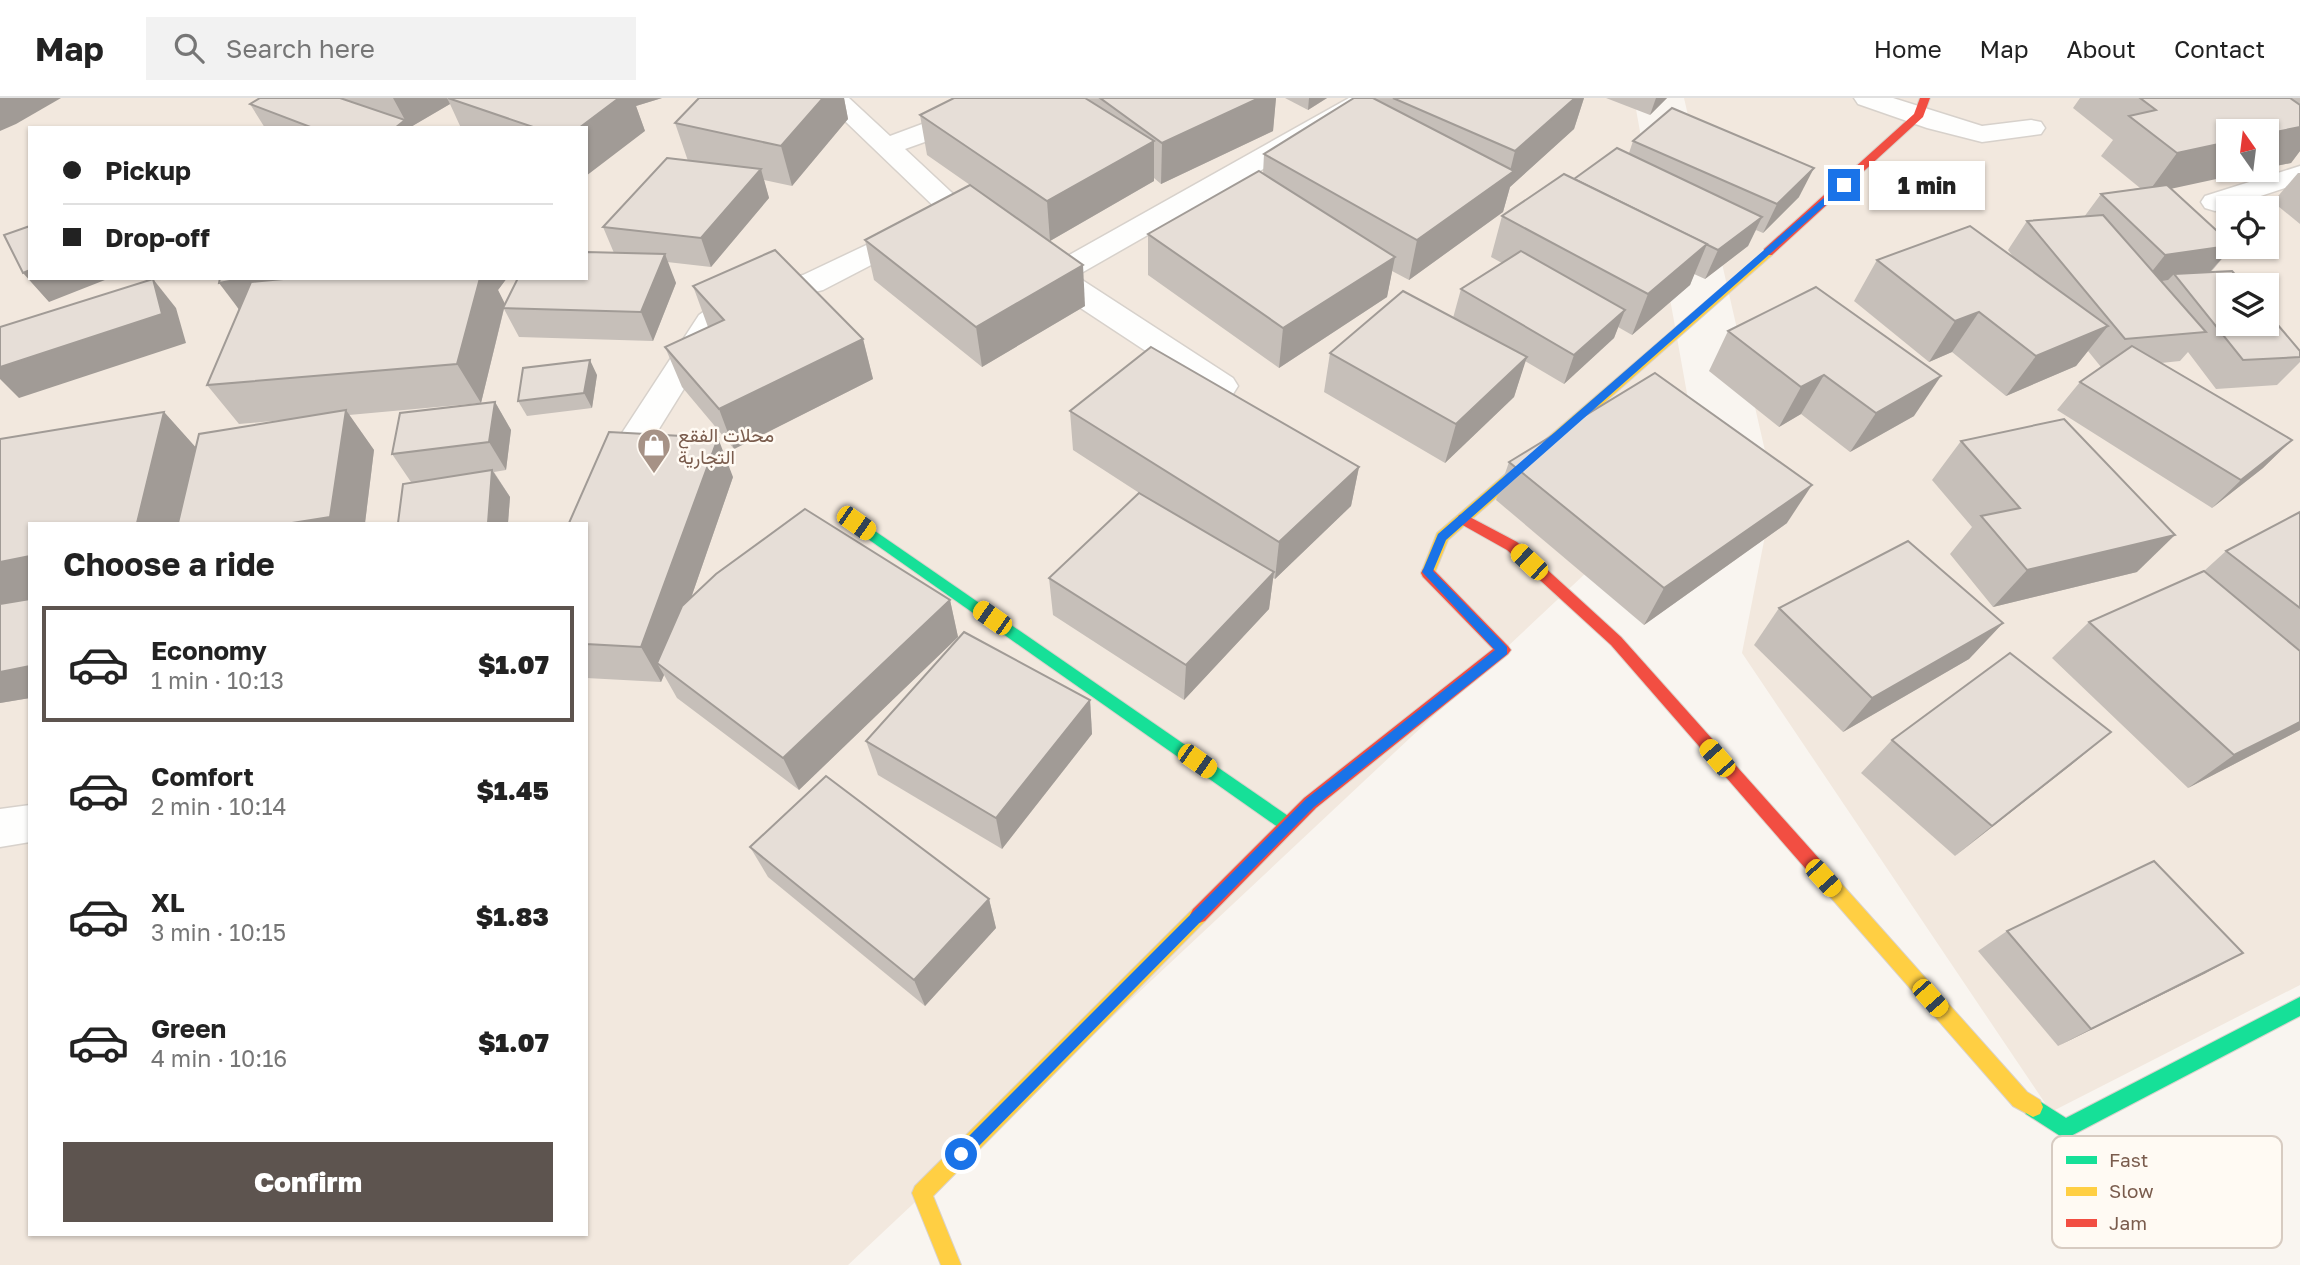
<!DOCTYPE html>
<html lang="en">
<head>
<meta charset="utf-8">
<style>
  :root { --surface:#fff; --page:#f2f2f2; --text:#222; --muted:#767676; --line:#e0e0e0; --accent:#5d544f }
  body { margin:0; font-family:"Golos Text",Vazirmatn,sans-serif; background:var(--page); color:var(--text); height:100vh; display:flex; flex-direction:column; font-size:26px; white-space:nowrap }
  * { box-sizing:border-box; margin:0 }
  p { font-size:23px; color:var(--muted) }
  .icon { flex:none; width:38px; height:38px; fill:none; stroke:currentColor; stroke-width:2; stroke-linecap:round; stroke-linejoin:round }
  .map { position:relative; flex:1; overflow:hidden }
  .sheet { position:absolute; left:28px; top:424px; width:560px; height:714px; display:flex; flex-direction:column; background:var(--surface); border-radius:0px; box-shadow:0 2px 5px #0004 }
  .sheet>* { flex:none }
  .banner { position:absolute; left:28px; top:28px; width:560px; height:154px; border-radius:0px; box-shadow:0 2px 5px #0004; display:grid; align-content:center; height:154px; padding:0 35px; background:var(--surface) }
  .needle { width:46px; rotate:346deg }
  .buttons { position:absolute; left:2216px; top:21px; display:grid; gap:14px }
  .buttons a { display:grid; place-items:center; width:63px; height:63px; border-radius:0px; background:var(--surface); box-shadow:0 2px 5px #0004; font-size:35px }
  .end { position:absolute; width:32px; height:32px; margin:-16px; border:9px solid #1a73e8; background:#fff; box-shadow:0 0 0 4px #fff }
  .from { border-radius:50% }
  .bubble { position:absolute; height:49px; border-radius:0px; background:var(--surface); box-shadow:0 2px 5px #0004; font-size:23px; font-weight:800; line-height:49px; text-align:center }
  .car { position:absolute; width:21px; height:42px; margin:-21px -10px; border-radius:9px; box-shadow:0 0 5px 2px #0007; background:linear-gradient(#f5c518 24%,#345 0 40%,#f5c518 0 76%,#345 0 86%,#f5c518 0) }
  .banner b { display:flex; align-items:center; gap:24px; height:66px; font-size:26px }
  .banner b+b { border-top:2px solid var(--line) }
  .banner i { width:18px; height:18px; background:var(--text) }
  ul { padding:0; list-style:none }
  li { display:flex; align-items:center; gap:21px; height:116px; margin:0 14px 10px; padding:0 21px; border:4px solid transparent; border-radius:0px }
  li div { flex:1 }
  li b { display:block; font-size:26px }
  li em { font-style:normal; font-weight:800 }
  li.selected { border-color:var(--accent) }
  li>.icon { width:63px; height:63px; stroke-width:1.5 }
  h2 { padding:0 35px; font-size:32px; line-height:84px }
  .primary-button { display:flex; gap:14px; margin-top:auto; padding:14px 35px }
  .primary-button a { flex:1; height:80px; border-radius:0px; background:var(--accent); color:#fff; font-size:28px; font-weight:800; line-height:80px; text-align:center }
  header { display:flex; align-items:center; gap:42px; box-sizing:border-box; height:98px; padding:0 35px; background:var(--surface); border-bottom:2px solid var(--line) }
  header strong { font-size:33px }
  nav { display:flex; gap:38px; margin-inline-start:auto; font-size:24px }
  .search { width:490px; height:63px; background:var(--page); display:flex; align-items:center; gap:18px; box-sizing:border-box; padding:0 24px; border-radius:0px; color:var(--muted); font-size:26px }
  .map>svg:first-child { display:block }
  .residential { fill:#f2e8de; fill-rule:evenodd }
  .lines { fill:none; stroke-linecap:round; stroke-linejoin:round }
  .street-casing { stroke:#d7d1cb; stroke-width:3 }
  .fast-casing { stroke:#d9d2cb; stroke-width:2 }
  .slow-casing { stroke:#d9d2cb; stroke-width:2 }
  .jam-casing { stroke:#d9d2cb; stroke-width:2 }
  .street { fill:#fefefd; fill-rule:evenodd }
  .fast { fill:#16e098; fill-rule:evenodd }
  .slow { fill:#ffcf43; fill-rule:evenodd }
  .jam { fill:#f24e42; fill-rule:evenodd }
  .wall { fill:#c6bfb9 }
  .shaded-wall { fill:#a19b96 }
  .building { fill:#e6ded7; stroke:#a19b96; stroke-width:2 }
  .route { fill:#1a73e8 }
  .labels { text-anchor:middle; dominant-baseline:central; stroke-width:5; stroke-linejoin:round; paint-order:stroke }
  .poi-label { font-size:19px; fill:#7a5c4d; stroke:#fffaf3; text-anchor:start }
  .key { fill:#fffaf3; stroke:#d7cbc1; stroke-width:2 }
  .key-label { font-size:19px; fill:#7a5c4d }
</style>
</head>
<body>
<header>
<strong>Map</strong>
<div class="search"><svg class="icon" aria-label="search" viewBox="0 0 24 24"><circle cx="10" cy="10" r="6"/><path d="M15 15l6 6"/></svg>Search here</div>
<nav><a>Home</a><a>Map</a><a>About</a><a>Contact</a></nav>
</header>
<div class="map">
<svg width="2300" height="1167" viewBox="0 0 2300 1167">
  <rect width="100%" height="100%" fill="#f9f5f0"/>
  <g class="residential">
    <path d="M0,0H1634L1700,368L848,1167H0ZM30,30H586V180H30ZM30,425H586V1136H30Z"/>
    <path d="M1684,0H2300V887L2051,1014L1742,555L1774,392ZM2228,33H2266V72H2228ZM2228,110H2266V149H2228ZM2228,187H2266V226H2228Z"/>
  </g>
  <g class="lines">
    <g class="street-casing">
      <g id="street">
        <path d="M821,0H849L890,38L941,19L979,0H1012L1008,6L961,31L905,51L965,107L994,126L999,132L994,138L984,141L974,138L945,119Z"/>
        <path d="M1349,0H1381L1377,6L1076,178L1233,280L1238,288L1233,296L1222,299L1211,296L1029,176L1025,169L1029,162L1040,159L1055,165Z"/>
        <path d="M1854,0H1893L1982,28L2031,22L2041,24L2045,30L2041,36L1982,44L1927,30L1858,6Z"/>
        <path d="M2300,68V85L2215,113L2205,110L2201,104L2205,98Z"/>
        <path d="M915,124L925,127L930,133L925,139L823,192L751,210L721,231L649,347L599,448L586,451V425H575L622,335L699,217L730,195L803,177Z"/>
        <path d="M30,707V744L0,749V711Z"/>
      </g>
    </g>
    <g class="fast-casing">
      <g id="fast">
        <path d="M856,420L1294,722L1296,727L1294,732L1288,735L1282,732L851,429L849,425L851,421Z"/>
        <path d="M2300,899V918L2065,1041L2026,1016L2023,1009L2026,1002L2033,999L2066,1020Z"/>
      </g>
    </g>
    <g class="slow-casing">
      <g id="slow">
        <path d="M1768,150L1772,151V157L1448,442L1433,479H1423L1421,475L1437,435Z"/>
        <path d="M1825,772L1831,774L2027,994L2040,1002L2043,1009L2040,1016L2033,1019L2013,1008L1819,786L1816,780L1819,774Z"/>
        <path d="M1199,809L1205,811L1208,817L1205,823L933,1098L961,1167H941L912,1095L915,1088L1193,811Z"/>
      </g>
    </g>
    <g class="jam-casing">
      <g id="jam">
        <path d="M1920,0H1930L1923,19L1772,157H1764V151L1914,16Z"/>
        <path d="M1464,416L1517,444L1621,539L1831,774L1834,780L1831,786L1825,788L1819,786L1611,547L1507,452L1459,425L1457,421L1459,417Z"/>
        <path d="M1428,469L1433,471L1508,548L1511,552L1508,556L1316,710L1205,823L1199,825L1193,823L1190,817L1193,811L1304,700L1493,551L1423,479L1421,475L1423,471Z"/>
      </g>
    </g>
    <use href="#street" class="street"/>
    <use href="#fast" class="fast"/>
    <use href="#slow" class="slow"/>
    <use href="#jam" class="jam"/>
  </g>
  <g class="wall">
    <path d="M260,0H662L636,8L645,33L586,30H461L450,6L409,30H265L250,6Z"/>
    <path d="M699,0H844L848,21L792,88L764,82L769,100L711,169L667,164L676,185L653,243L519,239L504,211L481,305L349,317L374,352L365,425H30V600L0,605V341L164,314L196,350L283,322L239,326L207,287L239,212L220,180H507L498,192L505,206L614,155L603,129L688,63L675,25Z"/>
    <path d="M954,0H1276L1273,33L1161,86L1154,80V83L1050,143L1085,208L982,269L874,182L865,142L970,87L927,57L920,17Z"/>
    <path d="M1285,0H1327L1308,12Z"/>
    <path d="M1354,0H1584L1574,31L1510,89L1503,114L1409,182L1392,173L1387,199L1279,270L1148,177V136L1263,76L1264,56Z"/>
    <path d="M1606,0H1667L1650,17Z"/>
    <path d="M2080,0H2300V53L2291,65L2266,70V33L2171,91L2228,149H2232L2211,174L2300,253V264L2277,287L2216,291L2188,254L2180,263L2161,265L2292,342L2263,370L2212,410L2057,312L2080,284L2101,269L2088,253L2076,268L2006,298L1952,254L1929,264L1854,203L1877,162L2014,160L2008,152L2027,123L2084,119L2101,96L2140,90L2101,58L2113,42L2073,10Z"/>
    <path d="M1633,43L1799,99L1763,135L1756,132L1748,148L1705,181L1694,176L1690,187L1632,237L1618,229L1614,240L1564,286L1525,263L1514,299L1445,365L1324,294L1330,255L1453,220L1461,191L1502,165L1491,159L1502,118L1574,81L1629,55Z"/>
    <path d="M2298,75H2300V126L2273,104Z"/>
    <path d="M693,188L863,241L873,281L734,351L682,289L665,249L708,229Z"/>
    <path d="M1728,233L1914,318L1850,354L1801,316L1779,329L1709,273Z"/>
    <path d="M597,277L592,310L527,318L518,303Z"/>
    <path d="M495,304L511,332L506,372L494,374L510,399L508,425H398L411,384L392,356Z"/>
    <path d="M1070,313L1359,369L1351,408L1275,481L1273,480L1269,511L1184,602L1053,517L1049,480L1147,400L1073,352Z"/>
    <path d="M1961,343L2137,474L1993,509L1950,456L1972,429L1932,382Z"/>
    <path d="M1509,364L1787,425L1644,527L1496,402Z"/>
    <path d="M733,379L691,500L950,502L958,539L799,692L677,600L664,577L661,584L586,580V425Z"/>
    <path d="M2300,414V632L2188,690L2052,560L2089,524L2204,473L2226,453Z"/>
    <path d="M1779,510L2003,525L1969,561L1843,634L1754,547Z"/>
    <path d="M1090,602L1092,636L1002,751L878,677L866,643Z"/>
    <path d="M2111,634L2071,667L1955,758L1861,675L1892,642Z"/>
    <path d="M750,749L989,801L996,830L925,908L768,779Z"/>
    <path d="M2007,833L2206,875L2058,948L1978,853Z"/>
  </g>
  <g class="shaded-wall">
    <path d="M0,0H61L16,26L0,33Z"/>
    <path d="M393,0H447L450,6L409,30H395L405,22Z"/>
    <path d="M619,0H662L636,8L645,33L586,78V30H579Z"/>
    <path d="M823,0H844L848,21L792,88L781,48Z"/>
    <path d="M1259,0H1276L1273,33L1161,86L1162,45Z"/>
    <path d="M1309,0H1327L1308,12Z"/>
    <path d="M1575,0H1584L1574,31L1510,89L1503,114L1409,182L1417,142L1509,77L1515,53Z"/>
    <path d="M1656,0H1667L1650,17Z"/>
    <path d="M2300,29V53L2291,65L2266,70V36Z"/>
    <path d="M1154,43V83L1050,143L1047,103Z"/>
    <path d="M2228,44V72H2258L2147,96L2177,55Z"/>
    <path d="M1814,70L1799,99L1763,135L1777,106Z"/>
    <path d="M761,71L769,100L711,169L701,140Z"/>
    <path d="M1762,119L1748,148L1705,181L1718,152Z"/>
    <path d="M1707,146L1690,187L1632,237L1648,196Z"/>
    <path d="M2228,148L2232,149L2208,176H2174L2168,182L2142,186L2165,157Z"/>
    <path d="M665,156L676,185L653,243L641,214Z"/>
    <path d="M1395,159L1387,199L1279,270L1283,230Z"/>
    <path d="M1083,167L1085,208L982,269L976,229Z"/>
    <path d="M30,172V180H110L49,204L23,175Z"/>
    <path d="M245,180H333L241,214L219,185Z"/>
    <path d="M480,180H507L498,192L505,206L481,305L457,266Z"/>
    <path d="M153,181L176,210L186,245L19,300L0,281V269Z"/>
    <path d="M1625,212L1614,240L1564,286L1574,257Z"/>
    <path d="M1979,214L1952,254L1929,264L1955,223Z"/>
    <path d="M2108,228L2076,268L2006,298L2036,258Z"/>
    <path d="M863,241L873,281L734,351L719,311Z"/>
    <path d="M1527,259L1514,299L1445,365L1456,326Z"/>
    <path d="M590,262L597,277L592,310L584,295Z"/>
    <path d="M1824,277L1801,316L1779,329L1801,289Z"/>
    <path d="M1941,278L1914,318L1850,354L1876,315Z"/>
    <path d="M495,304L511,332L506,372L489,344Z"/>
    <path d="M346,312L374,352L365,425H292Z"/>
    <path d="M164,314L199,353L183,425H137Z"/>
    <path d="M718,340L733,379L666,572L657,565L664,577L661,584L641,549Z"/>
    <path d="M2292,342L2263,370L2212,410L2241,382Z"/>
    <path d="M1359,369L1351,408L1275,481L1279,444Z"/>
    <path d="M492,372L510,399L508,425H485Z"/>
    <path d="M1812,387L1787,425L1644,527L1664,490Z"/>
    <path d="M2175,437L2137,474L1993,509L2027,472Z"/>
    <path d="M30,458V503L0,509V464Z"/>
    <path d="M1274,474L1269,511L1184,602L1186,567Z"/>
    <path d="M950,502L958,539L799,692L783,660Z"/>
    <path d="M2003,525L1969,561L1843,634L1872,600Z"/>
    <path d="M30,568V600L0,605V574Z"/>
    <path d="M1090,602L1092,636L1002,751L996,720Z"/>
    <path d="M2300,624V632L2188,690L2234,657Z"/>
    <path d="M2111,634L2071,667L1955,758L1992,728Z"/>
    <path d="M989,801L996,830L925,908L914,882Z"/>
    <path d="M2243,855L2206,875L2058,948L2091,931Z"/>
  </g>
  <g class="building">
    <path d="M260,0H340L405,22L395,30H313L250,6Z"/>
    <path d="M448,0H619L579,30H536Z"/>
    <path d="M699,0H823L781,48L675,25Z"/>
    <path d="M954,0H1085L1154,43L1047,103L920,17Z"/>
    <path d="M1100,0H1259L1162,45Z"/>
    <path d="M1354,0H1373L1514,73L1417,142L1264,56Z"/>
    <path d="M1393,0H1575L1515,53Z"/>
    <path d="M2140,0H2290L2300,7V29L2266,36V33H2228V44L2177,55L2129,18L2156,12Z"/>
    <path d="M1672,10L1814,70L1777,106L1633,43Z"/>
    <path d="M1617,50L1762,119L1718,152L1574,81Z"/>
    <path d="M667,60L761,71L701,140L603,129Z"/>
    <path d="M1259,73L1395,159L1283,230L1148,136Z"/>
    <path d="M1564,76L1707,146L1648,196L1502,118Z"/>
    <path d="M970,87L1083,167L976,229L865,142Z"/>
    <path d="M2167,87L2228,143V148L2165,157L2101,96Z"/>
    <path d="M2103,117L2206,234L2125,241L2027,123Z"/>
    <path d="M30,128V172L23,175L4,137Z"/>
    <path d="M1970,128L2108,228L2036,258L1979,214L1955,223L1877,162Z"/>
    <path d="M775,152L863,241L719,311L665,249L724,222L693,188Z"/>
    <path d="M1521,153L1625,212L1574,257L1461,191Z"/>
    <path d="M586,154L665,156L641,214L503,210L518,180H586Z"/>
    <path d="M2232,173L2244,187H2228V226H2266V213L2300,253V259L2243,262L2174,176Z"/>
    <path d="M220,180H245L219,185Z"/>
    <path d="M294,180H480L457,266L207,287L251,184Z"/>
    <path d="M153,181L162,216L0,269V229Z"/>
    <path d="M1816,189L1941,278L1876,315L1824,277L1801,289L1728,233Z"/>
    <path d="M1403,193L1527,259L1456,326L1330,255Z"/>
    <path d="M2132,248L2292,342L2241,382L2080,284Z"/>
    <path d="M1151,249L1359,369L1279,444L1070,313Z"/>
    <path d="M590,262L584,295L518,303L523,270Z"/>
    <path d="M1655,275L1812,387L1664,490L1509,364Z"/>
    <path d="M495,304L489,344L392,356L400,315Z"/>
    <path d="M346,312L330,419L292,425H178L199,336Z"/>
    <path d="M164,314L137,425H30V458L0,464V341Z"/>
    <path d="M2064,321L2175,437L2027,472L1981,418L2020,410L1961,343Z"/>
    <path d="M609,334L718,340L641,549L586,546V425H569Z"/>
    <path d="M492,372L488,425H398L403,386Z"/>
    <path d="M1139,395L1274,474L1186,567L1049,480Z"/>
    <path d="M805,411L950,502L783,660L657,565L682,508L716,476Z"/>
    <path d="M2300,414V510L2226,453Z"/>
    <path d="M1908,443L2003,525L1872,600L1779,510Z"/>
    <path d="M2204,473L2300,553V624L2234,657L2089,524Z"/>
    <path d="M30,501V568L0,574V506Z"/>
    <path d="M964,534L1090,602L996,720L866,643Z"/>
    <path d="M2010,555L2111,634L1992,728L1892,642Z"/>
    <path d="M826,678L989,801L914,882L750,749Z"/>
    <path d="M2154,763L2243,855L2091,931L2007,833Z"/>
  </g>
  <path class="route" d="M1841,85L1848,87L1446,442L1433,473L1507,549V556L1314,709L966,1061H956V1051L1306,701L1495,552L1422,474L1438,436Z"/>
  <defs>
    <g id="shop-pin" transform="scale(1.75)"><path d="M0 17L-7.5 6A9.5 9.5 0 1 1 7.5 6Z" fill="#a69286" stroke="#fffaf3"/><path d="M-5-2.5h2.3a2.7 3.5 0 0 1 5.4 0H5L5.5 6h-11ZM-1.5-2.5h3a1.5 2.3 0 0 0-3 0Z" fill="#fff"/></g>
  </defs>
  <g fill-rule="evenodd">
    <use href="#shop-pin" x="654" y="347"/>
  </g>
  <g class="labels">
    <g class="poi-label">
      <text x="678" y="336">محلات الفقع<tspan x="678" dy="22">التجارية</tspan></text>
    </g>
  </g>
  <rect x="2052" y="1038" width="230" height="112" rx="10" class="key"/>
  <rect x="2066" y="1058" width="31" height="8" fill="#16e098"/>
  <rect x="2066" y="1089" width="31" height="9" fill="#ffcf43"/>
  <rect x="2066" y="1121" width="31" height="8" fill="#f24e42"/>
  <g class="key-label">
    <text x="2109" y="1069">Fast</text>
    <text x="2109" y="1100">Slow</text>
    <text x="2109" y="1132">Jam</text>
  </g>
</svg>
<div class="buttons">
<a><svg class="needle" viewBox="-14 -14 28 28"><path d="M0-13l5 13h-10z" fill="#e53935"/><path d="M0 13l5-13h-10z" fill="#767676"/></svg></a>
<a><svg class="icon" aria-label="locate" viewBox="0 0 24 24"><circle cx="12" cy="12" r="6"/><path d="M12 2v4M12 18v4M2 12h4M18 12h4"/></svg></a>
<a><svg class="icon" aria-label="layers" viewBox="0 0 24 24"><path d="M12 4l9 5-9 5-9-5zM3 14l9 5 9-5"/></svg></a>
</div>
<i class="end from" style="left:961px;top:1056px"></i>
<i class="end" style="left:1844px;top:87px"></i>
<div class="bubble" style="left:1869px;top:63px;width:116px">1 min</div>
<i class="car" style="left:856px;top:425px;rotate:125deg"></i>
<i class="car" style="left:1529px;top:464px;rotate:313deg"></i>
<i class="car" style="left:992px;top:520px;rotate:305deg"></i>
<i class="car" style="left:1717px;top:660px;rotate:319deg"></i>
<i class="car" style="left:1197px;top:663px;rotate:125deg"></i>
<i class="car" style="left:1823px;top:780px;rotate:138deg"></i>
<i class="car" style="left:1930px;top:900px;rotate:139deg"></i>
<div class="banner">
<b><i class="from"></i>Pickup</b>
<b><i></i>Drop-off</b>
</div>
<section class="sheet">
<h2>Choose a ride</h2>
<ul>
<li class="selected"><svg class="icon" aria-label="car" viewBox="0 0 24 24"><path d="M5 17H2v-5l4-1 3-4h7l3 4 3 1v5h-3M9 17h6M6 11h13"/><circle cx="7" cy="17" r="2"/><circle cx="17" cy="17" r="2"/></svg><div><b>Economy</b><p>1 min · 10:13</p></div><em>$1.07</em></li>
<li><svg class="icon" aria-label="car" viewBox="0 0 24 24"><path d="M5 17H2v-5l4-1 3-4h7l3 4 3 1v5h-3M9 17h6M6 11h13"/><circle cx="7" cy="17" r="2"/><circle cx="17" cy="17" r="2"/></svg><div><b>Comfort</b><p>2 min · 10:14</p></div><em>$1.45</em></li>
<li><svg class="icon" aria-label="car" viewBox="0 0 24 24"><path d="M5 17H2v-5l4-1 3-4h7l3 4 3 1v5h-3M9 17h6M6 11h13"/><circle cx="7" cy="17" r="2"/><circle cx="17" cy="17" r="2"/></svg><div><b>XL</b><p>3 min · 10:15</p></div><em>$1.83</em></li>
<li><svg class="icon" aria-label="car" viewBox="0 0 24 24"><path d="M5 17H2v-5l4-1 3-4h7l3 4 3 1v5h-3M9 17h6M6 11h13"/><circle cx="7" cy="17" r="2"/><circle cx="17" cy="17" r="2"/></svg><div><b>Green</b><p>4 min · 10:16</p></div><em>$1.07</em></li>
</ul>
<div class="primary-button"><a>Confirm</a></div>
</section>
</div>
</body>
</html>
